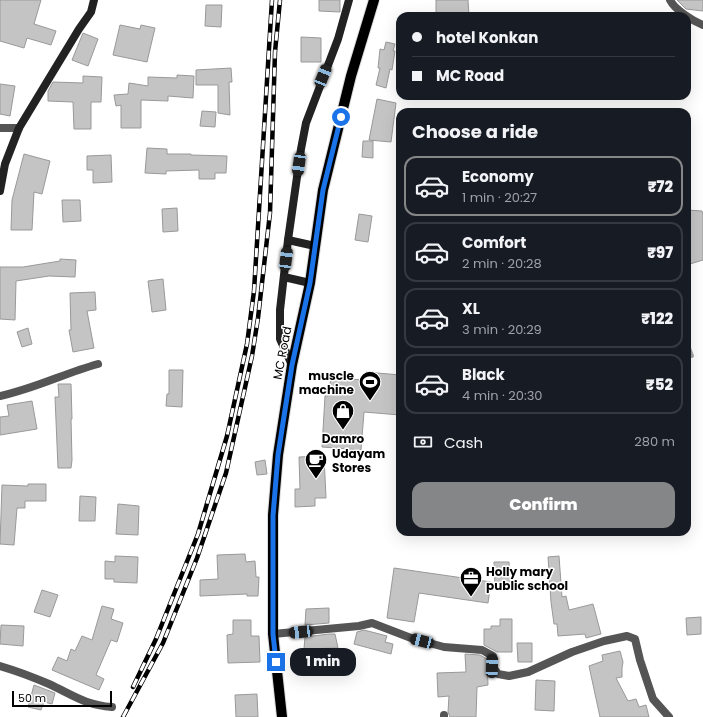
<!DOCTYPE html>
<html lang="en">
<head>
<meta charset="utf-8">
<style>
  :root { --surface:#171b24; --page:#242831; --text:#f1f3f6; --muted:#9ea1a6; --line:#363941; --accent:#858687 }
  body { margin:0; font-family:Poppins,sans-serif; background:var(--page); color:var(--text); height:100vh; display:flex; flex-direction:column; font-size:15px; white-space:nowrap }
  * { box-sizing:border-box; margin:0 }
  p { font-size:13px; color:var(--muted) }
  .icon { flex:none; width:22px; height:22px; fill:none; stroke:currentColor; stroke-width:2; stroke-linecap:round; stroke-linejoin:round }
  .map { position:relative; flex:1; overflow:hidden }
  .sheet { position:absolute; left:396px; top:108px; width:295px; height:428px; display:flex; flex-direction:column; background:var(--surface); border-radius:12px; box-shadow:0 4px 16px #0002 }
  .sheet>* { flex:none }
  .guide { position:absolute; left:396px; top:12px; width:295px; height:88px; border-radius:12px; box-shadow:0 4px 16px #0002; display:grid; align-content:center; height:88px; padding:0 16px; background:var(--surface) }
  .scale { position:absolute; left:12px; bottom:10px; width:100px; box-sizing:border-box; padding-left:4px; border:2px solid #000; border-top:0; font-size:11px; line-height:14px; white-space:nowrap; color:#000; -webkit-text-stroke:3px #fff; paint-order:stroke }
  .end { position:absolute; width:18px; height:18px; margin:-9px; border:5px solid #1a73e8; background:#fff; box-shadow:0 0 0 2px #fff }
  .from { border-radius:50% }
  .bubble { position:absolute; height:28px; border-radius:12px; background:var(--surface); box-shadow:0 4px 16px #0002; font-size:13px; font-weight:800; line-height:28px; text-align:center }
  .car { position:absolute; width:12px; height:24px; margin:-12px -6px; border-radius:5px; box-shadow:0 0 3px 1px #0007; background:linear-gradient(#222 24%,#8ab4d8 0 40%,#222 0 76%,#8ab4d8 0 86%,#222 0) }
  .guide b { display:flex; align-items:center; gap:14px; height:38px; font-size:15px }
  .guide b+b { border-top:1px solid var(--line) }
  .guide i { width:10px; height:10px; background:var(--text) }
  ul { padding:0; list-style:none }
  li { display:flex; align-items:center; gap:12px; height:60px; margin:0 8px 6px; padding:0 8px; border:2px solid var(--line); border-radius:12px }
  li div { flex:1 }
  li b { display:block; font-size:15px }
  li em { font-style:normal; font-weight:800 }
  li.on { border-color:var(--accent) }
  li>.icon { width:36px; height:36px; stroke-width:1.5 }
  h2 { padding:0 16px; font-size:18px; line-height:48px }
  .pay { display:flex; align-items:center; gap:10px; height:44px; padding:0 16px; font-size:15px }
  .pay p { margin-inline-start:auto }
  .button { display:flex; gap:8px; margin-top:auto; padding:8px 16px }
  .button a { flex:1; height:46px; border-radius:12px; background:var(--accent); color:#fff; font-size:16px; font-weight:800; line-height:46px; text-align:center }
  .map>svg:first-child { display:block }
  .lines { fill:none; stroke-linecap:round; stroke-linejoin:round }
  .stream { stroke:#a3a3a3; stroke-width:4 }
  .building { fill:#c4c4c4; stroke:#999 }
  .primary-casing { stroke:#dbdbdb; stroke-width:12 }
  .street { stroke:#555; stroke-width:8 }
  .secondary { stroke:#222; stroke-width:8 }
  .primary { stroke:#000; stroke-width:10 }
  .rail-casing { stroke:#000; stroke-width:4.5 }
  .rail { stroke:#fff; stroke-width:3; stroke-dasharray:9; stroke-linecap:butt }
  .route { stroke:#1a73e8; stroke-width:5 }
  .labels { text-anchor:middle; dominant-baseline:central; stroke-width:3; stroke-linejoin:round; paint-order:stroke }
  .street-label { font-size:12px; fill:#000; stroke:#fff }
  .poi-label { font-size:12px; font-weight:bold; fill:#000; stroke:#fff; text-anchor:start }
</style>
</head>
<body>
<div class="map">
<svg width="703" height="717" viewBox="0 0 703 717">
  <rect width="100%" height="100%" fill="#fff"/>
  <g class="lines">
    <path class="stream" d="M687,343L692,356"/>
  </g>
  <g class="building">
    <path d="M0,0H41L34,24L56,31L51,45L27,38L24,48L0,41Z"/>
    <path d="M319,0H340V12L319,11Z"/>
    <path d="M436,0H468L469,16H436Z"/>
    <path d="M677,0H703V11L686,9Z"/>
    <path d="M206,5H222L221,27L205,26Z"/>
    <path d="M120,25L140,29L141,25L155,28L147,62L113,55Z"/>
    <path d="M83,33L98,39L88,66L72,60Z"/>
    <path d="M301,37L321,38V62H301Z"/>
    <path d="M386,42L395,44L393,51H395L392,70L390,69L386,88L376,85L380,68H378L380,49L384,50Z"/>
    <path d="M231,68L232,82H229L230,115L218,113V85H196V70Z"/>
    <path d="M177,75L194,76L193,98L168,96V101L141,100V128H121V105L116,106L114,95L128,94L129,83L148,86V77L177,78Z"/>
    <path d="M83,76L102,77L101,102H91V129H74L73,102L48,101V91L53,82L83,83Z"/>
    <path d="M0,84L15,86L10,116L0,114Z"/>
    <path d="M377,99L396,103L391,142L369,140Z"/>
    <path d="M202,111L216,112L215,127L200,126Z"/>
    <path d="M363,141H373V158L362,157Z"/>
    <path d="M147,148L167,149V154H191V155L227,156L226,173H215V179H199V170L166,171V174L145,173Z"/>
    <path d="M24,154L50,161L42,194L34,192L32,230H11L12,200Z"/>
    <path d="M111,155L112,182L93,183V170H87V156Z"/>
    <path d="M62,200H80L81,221L63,222Z"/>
    <path d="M177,208L178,231L163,232L162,209Z"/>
    <path d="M687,210L702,211L703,215V260L690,264L687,254Z"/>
    <path d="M359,214L372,216L368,242L355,240Z"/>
    <path d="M60,259L76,260L75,277L49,276L16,281L15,320L0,319V267H23L60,261Z"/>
    <path d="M163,279L166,310L152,312L148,281Z"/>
    <path d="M95,292L96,310L87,311L94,348L73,352L69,330H71L70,293Z"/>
    <path d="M28,328L32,344L22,347L17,332Z"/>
    <path d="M169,370H183L182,407L166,406L167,394H169Z"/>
    <path d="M366,372L400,375V415L364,412L361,450L322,447L325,396H328L331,378L365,380Z"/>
    <path d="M58,384H71L72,419H71L72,460L71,468H58L55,397H59Z"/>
    <path d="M32,401L37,429L0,435V417L9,416L7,405Z"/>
    <path d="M324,456L326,498H315V506L295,507V489H300L299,457Z"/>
    <path d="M265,460L267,474L257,475L255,462Z"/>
    <path d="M28,484H46V501H25V508H17L14,545L0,544L2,485L28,486Z"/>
    <path d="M80,496L96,497L95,521H79Z"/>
    <path d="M118,504L139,506L138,535L116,534Z"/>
    <path d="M245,554L246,562L255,561L256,577H259L258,596H247V594L200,596V580L218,579L217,555Z"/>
    <path d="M115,556L138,557L137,583L114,582V579H105V561L115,562Z"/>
    <path d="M559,556L562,597L566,596L569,610L593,604L601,634L586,638L585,634L558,636L557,624H554L551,602L548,557Z"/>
    <path d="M494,562H509L510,586L495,587Z"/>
    <path d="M394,568L491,582L488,603L419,593L414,622L387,618Z"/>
    <path d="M42,590L58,595L50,617L34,612Z"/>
    <path d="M102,606L114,609L111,619L123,623L117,642L111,640L96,675L104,679L99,690L52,670L58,657L67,661L71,649L75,651L82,636L92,640Z"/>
    <path d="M329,608V623L305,625L306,609Z"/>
    <path d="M701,617V634L687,635L686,618Z"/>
    <path d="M500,619H512V652H497L484,645V629H491V626H500Z"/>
    <path d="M233,620H251V636H259L260,662L228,663L227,635L233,634Z"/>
    <path d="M1,625L24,626L23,646L0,644Z"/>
    <path d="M364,630L387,636L385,642L393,644L391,654L354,644L357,632Z"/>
    <path d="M329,634H335L338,648L304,649L305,637Z"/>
    <path d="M517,643H532V662H518Z"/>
    <path d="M620,651L623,662L622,668V677L616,678L628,701L636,699L639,707L646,705L649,717H600L589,666L603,661L602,655Z"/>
    <path d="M465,654L480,655L487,659L488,685L477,687L476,717H450L448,712L449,696L438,697L437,673L466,672Z"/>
    <path d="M536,680L555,681L554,711L535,710Z"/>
    <path d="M34,685L55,693L52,704L44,702L41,710L28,707Z"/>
    <path d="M257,694L258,717H236L235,695Z"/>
  </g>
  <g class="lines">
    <g class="primary-casing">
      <path id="primary" d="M282,717L273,634V515L278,455L292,365L310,283L323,190L351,76L374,0"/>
    </g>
    <g class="street">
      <path d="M670,0C675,10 693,21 703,25"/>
      <path d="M0,128H19"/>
      <path d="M0,396C34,389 65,373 98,364"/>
      <path d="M273,634L359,626L372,623L411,638L444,647L482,650L493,656L492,666L498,674L509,676L528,672L572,652L604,641L627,636L635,639L640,660L653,699L669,717"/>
      <path d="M0,666C17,671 33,677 49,684C73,695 85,705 112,707"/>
      <path d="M444,717V715"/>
    </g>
    <g class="secondary">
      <path d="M0,191L5,164L19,128L79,29L91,12L94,0"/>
      <path d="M288,240L315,246"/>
      <path d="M284,277L310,283"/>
      <path d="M292,365L280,339V310L288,240L301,149L306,123L338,39L349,0"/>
    </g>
    <use href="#primary" class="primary"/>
    <g class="rail-casing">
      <g id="rail">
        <path d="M133,687L156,639L198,534L227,436L247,344L254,291L272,0"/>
        <path d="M123,717L163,643L197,558L226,473L252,356L258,318L270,213L275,52L280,0"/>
      </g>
    </g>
    <use href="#rail" class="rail"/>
  </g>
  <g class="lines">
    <path class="route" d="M276,662L273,634V516L278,455L292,365L310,283L323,190L341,117"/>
  </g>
  <defs>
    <g id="stadium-pin" transform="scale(1.15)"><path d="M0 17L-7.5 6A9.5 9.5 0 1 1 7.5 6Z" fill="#000" stroke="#fff"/><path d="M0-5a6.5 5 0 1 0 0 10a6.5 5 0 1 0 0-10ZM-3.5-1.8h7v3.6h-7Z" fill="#fff"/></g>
    <g id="shop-pin" transform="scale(1.15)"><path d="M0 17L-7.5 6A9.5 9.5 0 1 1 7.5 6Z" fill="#000" stroke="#fff"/><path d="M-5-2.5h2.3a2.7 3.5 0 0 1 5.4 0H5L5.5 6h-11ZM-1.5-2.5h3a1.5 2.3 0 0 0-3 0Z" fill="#fff"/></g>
    <g id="cafe-pin" transform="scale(1.15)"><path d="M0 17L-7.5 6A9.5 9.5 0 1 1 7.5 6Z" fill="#000" stroke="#fff"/><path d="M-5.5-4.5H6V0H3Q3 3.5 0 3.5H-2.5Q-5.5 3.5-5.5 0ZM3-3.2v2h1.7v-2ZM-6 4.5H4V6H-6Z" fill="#fff"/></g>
    <g id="office-pin" transform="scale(1.15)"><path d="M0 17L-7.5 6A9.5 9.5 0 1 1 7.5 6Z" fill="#000" stroke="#fff"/><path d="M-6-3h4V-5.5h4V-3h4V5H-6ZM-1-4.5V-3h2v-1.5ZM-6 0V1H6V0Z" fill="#fff"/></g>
  </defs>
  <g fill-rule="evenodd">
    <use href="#stadium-pin" x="370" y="382"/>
    <use href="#shop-pin" x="343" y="411"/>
    <use href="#cafe-pin" x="316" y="460"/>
    <use href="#office-pin" x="471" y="578"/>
  </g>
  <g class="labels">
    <g class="street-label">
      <text transform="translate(282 353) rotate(-79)">MC Road</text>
    </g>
    <g class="poi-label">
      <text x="354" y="375" text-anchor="end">muscle<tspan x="354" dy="14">machine</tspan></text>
      <text x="343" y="438" text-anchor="middle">Damro</text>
      <text x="332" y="453">Udayam<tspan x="332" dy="14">Stores</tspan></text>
      <text x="486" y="571">Holly mary<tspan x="486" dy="14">public school</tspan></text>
    </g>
  </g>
</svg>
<div class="scale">50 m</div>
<i class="end from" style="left:341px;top:117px"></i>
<i class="end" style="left:276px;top:662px"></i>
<div class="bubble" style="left:290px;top:648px;width:66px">1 min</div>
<i class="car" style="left:323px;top:76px;rotate:22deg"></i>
<i class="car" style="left:299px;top:164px;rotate:188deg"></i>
<i class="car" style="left:286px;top:259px;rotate:7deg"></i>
<i class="car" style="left:301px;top:632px;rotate:264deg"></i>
<i class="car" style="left:422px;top:641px;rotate:285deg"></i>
<i class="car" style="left:492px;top:666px;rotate:2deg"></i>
<div class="guide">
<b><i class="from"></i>hotel Konkan</b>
<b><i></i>MC Road</b>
</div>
<section class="sheet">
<h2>Choose a ride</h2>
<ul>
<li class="on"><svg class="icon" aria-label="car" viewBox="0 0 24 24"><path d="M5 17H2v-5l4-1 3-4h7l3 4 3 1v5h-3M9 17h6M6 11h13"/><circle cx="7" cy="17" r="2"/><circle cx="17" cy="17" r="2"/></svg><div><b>Economy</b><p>1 min · 20:27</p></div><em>₹72</em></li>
<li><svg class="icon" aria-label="car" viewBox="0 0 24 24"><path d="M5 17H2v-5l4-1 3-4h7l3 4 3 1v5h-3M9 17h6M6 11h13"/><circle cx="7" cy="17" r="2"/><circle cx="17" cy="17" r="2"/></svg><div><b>Comfort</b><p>2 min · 20:28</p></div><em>₹97</em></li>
<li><svg class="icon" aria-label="car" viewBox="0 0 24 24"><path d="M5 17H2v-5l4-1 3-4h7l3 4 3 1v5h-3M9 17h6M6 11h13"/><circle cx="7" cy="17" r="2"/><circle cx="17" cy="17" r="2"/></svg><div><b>XL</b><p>3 min · 20:29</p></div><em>₹122</em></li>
<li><svg class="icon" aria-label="car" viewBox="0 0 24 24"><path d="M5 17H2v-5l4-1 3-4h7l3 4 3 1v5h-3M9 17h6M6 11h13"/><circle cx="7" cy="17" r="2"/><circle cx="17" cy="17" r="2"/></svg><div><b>Black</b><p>4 min · 20:30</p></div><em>₹52</em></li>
</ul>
<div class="pay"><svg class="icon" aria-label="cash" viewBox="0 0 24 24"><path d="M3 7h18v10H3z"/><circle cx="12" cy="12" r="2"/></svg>Cash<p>280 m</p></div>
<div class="button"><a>Confirm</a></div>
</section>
</div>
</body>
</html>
